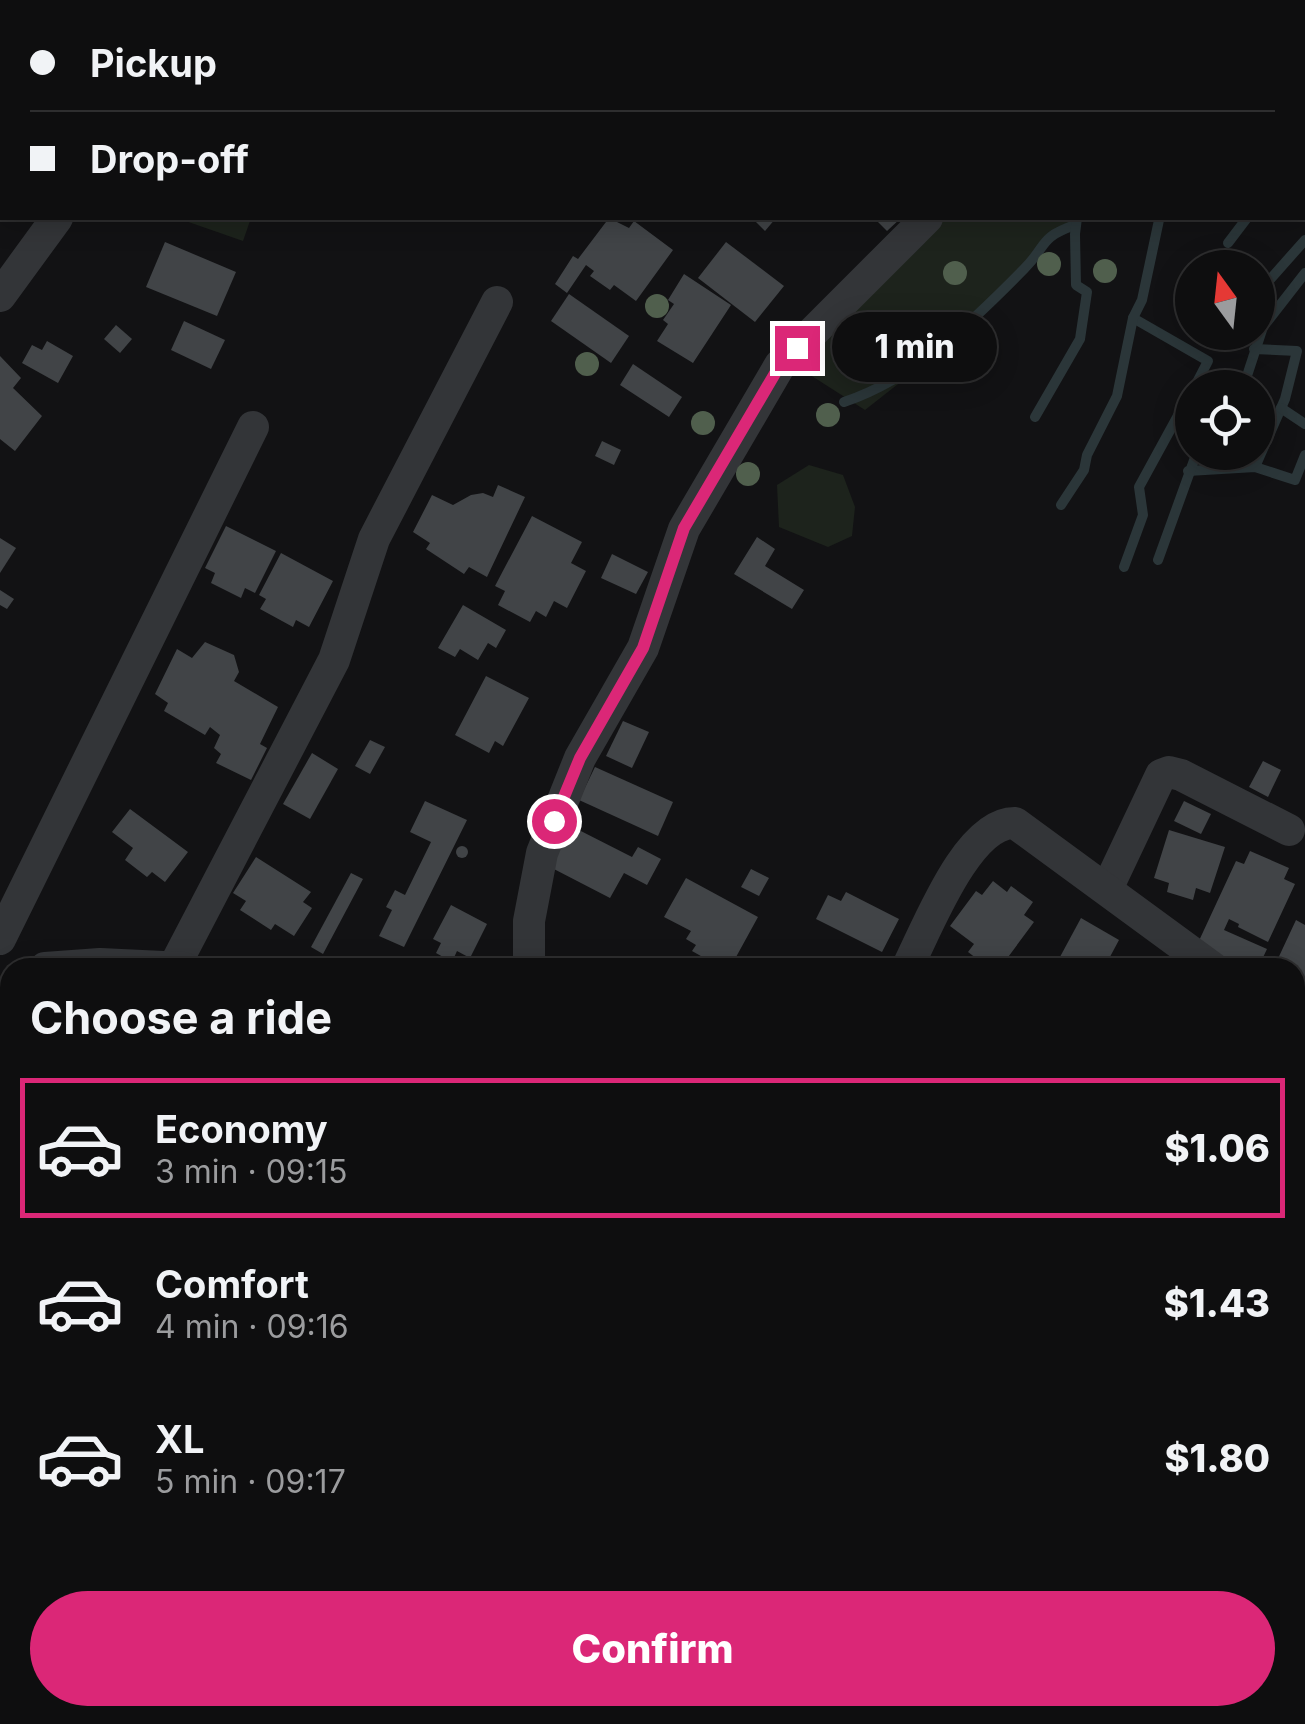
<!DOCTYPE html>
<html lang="en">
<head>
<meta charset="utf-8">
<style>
  :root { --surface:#0e0e0f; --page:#1c1c1d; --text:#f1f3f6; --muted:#9b9c9e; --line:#2e2e2f; --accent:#db2777 }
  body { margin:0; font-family:Inter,sans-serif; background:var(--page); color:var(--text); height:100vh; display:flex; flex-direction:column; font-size:38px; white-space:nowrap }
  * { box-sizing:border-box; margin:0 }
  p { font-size:32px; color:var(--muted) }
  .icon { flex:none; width:55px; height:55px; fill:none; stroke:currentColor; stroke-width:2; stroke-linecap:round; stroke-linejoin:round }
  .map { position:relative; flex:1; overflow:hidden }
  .sheet { position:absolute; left:0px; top:958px; width:1305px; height:768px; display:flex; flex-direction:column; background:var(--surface); border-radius:30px 30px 0 0; box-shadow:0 5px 25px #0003,0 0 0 2px var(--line) }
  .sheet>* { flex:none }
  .top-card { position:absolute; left:0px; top:0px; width:1305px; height:220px; box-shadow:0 5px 25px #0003,0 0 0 2px var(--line); display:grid; align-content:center; height:220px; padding:0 30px; background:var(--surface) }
  .needle { width:65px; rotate:345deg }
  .controls { position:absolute; left:1175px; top:250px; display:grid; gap:20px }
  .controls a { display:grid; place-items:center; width:100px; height:100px; border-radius:50%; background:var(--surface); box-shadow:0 5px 25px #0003,0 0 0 2px var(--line); font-size:50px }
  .end { position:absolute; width:45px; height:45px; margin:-22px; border:12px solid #db2777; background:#fff; box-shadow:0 0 0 5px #fff }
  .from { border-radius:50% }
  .bubble { position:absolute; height:70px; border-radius:35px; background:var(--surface); box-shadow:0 5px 25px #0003,0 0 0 2px var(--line); font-size:32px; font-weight:800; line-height:70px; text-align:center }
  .top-card b { display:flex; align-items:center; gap:35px; height:95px; font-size:38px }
  .top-card b+b { border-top:2px solid var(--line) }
  .top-card i { width:25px; height:25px; background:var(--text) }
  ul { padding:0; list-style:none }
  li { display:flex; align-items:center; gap:30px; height:140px; margin:0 20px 15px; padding:0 10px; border:5px solid transparent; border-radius:0px }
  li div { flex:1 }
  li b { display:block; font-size:38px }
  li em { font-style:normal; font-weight:800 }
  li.on { border-color:var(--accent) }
  li>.icon { width:90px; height:90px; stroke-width:1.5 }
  h2 { padding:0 30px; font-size:45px; line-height:120px }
  .button { display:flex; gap:20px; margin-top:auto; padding:20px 30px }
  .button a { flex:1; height:115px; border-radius:60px; background:var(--accent); color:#fff; font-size:40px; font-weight:800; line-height:115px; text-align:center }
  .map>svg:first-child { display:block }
  .green { fill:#1d231c }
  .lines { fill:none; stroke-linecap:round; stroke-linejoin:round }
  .stream { stroke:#2b3639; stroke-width:10 }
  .building { fill:#414447 }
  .minor { stroke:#333538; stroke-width:32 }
  .tree { fill:#505f4d }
  .route { stroke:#db2777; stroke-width:12 }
</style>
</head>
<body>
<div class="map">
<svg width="1305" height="1724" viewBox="0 0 1305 1724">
  <rect width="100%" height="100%" fill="#121214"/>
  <g class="green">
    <path d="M243,0H588L242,2Z"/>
    <path d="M611,0H902L609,2Z"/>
    <path d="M177,218H251L243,241Z"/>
    <path d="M941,218H1077L1075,225L1050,234L1028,265L944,351L921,366L865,410L793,364Z"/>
    <path d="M809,465L843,475L855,507L852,536L828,547L779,527L777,485Z"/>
  </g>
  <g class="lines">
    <g class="stream">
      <path d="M993,0L994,2"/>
      <path d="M1025,0L1026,2"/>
      <path d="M1090,0L1093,2"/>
      <path d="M1211,0L1215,2"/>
      <path d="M1287,0L1289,2"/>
      <path d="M1302,25H1305"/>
      <path d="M1302,95L1305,94"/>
      <path d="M1228,243L1247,218"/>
      <path d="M1258,293L1305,240"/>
      <path d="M1133,318L1208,361L1194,388"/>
      <path d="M1254,349L1297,351L1285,399L1255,467"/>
      <path d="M1243,388L1263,327L1305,273"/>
      <path d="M844,402C914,379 973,321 1024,269C1048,245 1038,238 1075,225"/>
      <path d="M1281,408L1305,424"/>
      <path d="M1035,417L1080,339L1087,292L1076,285L1075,234L1077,218"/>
      <path d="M1188,471L1255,467L1295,480L1305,455"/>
      <path d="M1061,505L1084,470L1087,455L1117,396L1133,318L1142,300L1159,220"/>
      <path d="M1158,560L1197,452"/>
      <path d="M1124,567L1143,515L1139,487L1192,390"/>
    </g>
  </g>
  <g class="building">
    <path d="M609,218L629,228L634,221L673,250L636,301L614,285L610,290L590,276L594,271L586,265L567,293L555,284L573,256L578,259Z"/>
    <path d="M752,218H776L765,231Z"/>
    <path d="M874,218H901L887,231Z"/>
    <path d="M165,242L236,272L217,316L146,287Z"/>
    <path d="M726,242L784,286L755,322L698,278Z"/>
    <path d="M684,274L731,305L693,363L657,341L668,324L663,320L674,304L668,300Z"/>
    <path d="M569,294L629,336L611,363L551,321Z"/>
    <path d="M184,321L225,340L211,369L171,350Z"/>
    <path d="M116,325L132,339L120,353L104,339Z"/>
    <path d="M47,341L73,356L58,383L22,363L32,345L42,350Z"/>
    <path d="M0,356L21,378L13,388L42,416L15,451L0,439Z"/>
    <path d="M633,364L682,397L669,417L620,385Z"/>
    <path d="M602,441L621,450L614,465L595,456Z"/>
    <path d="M498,485L525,497L487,577L469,567L464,574L426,549L430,543L413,532L432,495L453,505L471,495L483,493L493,497Z"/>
    <path d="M532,516L582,542L571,563L586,571L567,608L554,601L546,617L536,611L530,622L498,605L505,591L495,586Z"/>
    <path d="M226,526L276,551L255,593L245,588L241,598L211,583L215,573L205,568Z"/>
    <path d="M757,537L775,549L765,566L804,590L792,609L734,574Z"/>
    <path d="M0,538L16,548L0,573Z"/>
    <path d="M281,553L333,581L309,627L296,620L293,627L260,609L266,599L259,595Z"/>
    <path d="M612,554L648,572L636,594L601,578Z"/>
    <path d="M0,590L14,599L7,609L0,605Z"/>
    <path d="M463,605L506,630L496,648L488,643L478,660L460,649L455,657L438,648Z"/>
    <path d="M205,642L234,655L239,672L234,681L278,707L260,744L267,748L251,780L216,763L221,754L214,748L220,735L210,727L205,735L164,711L168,703L155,694L177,649L192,658Z"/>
    <path d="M486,676L529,698L503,746L495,741L489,753L455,735Z"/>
    <path d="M623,721L649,732L632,768L606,756Z"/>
    <path d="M370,740L385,747L370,774L355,766Z"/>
    <path d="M312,753L338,769L310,819L283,804Z"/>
    <path d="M1263,761L1281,770L1268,797L1249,787Z"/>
    <path d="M595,767L673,802L658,836L579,800Z"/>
    <path d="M425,801L467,820L404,947L379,936L392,910L386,907L395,890L405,895L431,842L410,832Z"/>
    <path d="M1184,801L1211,814L1201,834L1174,821Z"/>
    <path d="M130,809L188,852L165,882L152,872L147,877L125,860L133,848L112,832Z"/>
    <path d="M571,826L632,857L638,847L661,859L647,885L624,873L610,898L550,867Z"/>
    <path d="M1169,830L1225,847L1210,893L1196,888L1193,900L1167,892L1169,883L1154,878Z"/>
    <circle cx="462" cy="852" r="6"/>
    <path d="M1250,851L1289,868L1284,879L1295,884L1268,942L1238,927L1239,924L1229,919L1224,930L1267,949L1258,968H1248L1197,945L1236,861L1244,864Z"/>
    <path d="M256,857L311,892L303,902L312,908L294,936L275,924L271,930L240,910L246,901L233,893Z"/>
    <path d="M751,869L769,878L759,896L741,887Z"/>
    <path d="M351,873L363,879L323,954L311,947Z"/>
    <path d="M686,878L758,917L730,968H722L692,951L696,945L686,939L691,931L664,917Z"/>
    <path d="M993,881L1007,892L1011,886L1033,902L1024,915L1034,922L1000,968H989L968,952L974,944L950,926L976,891L982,895Z"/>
    <path d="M846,892L899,919L882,952L816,919L828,895L841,901Z"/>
    <path d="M451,905L487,924L470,958L457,951L452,962L436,953L441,943L433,939Z"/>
    <path d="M1081,918L1119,940L1104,968H1054Z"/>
    <path d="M1296,920L1305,925V990L1295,986V968L1275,965Z"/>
    <path d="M0,1246L10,1254L0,1271Z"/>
    <path d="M2,1354L10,1359L3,1372L0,1371Z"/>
    <path d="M0,1449L10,1455V1532L0,1526Z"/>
    <path d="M1305,1588V1616L1295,1607V1599Z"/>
    <path d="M148,1715H196L191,1724H163Z"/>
    <path d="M467,1715H511L522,1724H477Z"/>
    <path d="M625,1715H677L669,1724H617Z"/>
    <path d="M810,1715H819L830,1724H803Z"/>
    <path d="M853,1715H896L888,1724L877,1720L873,1724H864Z"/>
    <path d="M927,1715H975L983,1724H906L915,1716L920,1722Z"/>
    <path d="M997,1715H1025L1016,1724H1007Z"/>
    <path d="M1084,1715H1113L1123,1724H1094Z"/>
    <path d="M1162,1715H1224L1216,1724H1154Z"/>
  </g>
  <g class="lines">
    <g class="minor">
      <path d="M211,2L213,0"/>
      <path d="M0,296L57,218"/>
      <path d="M1107,889L1161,775L1169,772L1181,775L1289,830"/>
      <path d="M0,939L253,427"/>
      <path d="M175,965L334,660L374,539L497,302"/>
      <path d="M45,968L100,964L184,968"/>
      <path d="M529,968V921L542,853L580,758L643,648L684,529L780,365L927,218"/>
      <path d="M907,968C927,929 967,822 1015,823L1213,968"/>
      <path d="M0,1021L10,1010"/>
      <path d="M1295,1425L1305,1429"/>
      <path d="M0,1584L10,1590"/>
      <path d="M740,1715L744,1724"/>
      <path d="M442,1724L449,1715"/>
      <path d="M1072,1724L1080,1715"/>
    </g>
  </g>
  <g class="tree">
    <circle cx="1049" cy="264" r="12"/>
    <circle cx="1105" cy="271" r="12"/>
    <circle cx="955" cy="273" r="12"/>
    <circle cx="657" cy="306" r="12"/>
    <circle cx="587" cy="364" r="12"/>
    <circle cx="828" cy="415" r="12"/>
    <circle cx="703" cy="423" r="12"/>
    <circle cx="748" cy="474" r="12"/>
  </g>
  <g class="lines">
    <path class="route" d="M554,821L580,758L643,648L684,528L780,365L797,348"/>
  </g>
</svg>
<div class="controls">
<a><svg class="needle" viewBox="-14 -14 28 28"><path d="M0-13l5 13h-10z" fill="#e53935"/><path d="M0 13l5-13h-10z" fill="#9b9c9e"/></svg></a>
<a><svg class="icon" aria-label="locate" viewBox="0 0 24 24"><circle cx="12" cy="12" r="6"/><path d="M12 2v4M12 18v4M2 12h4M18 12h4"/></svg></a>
</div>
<i class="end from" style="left:554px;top:821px"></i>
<i class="end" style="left:797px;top:348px"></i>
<div class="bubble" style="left:832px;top:312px;width:165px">1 min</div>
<div class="top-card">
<b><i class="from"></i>Pickup</b>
<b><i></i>Drop-off</b>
</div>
<section class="sheet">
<h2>Choose a ride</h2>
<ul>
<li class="on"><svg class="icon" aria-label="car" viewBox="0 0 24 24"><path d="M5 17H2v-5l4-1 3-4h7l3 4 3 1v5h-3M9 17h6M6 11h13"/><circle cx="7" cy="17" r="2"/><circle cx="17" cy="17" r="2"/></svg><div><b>Economy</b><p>3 min · 09:15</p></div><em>$1.06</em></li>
<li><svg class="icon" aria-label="car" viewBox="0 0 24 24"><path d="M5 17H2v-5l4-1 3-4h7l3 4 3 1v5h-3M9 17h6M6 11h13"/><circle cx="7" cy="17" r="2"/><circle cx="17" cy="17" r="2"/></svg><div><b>Comfort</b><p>4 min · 09:16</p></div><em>$1.43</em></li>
<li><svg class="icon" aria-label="car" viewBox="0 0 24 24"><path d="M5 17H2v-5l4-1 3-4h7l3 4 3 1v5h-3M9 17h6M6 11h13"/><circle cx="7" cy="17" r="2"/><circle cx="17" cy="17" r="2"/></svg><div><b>XL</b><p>5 min · 09:17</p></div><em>$1.80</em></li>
</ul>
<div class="button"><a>Confirm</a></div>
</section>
</div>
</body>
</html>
